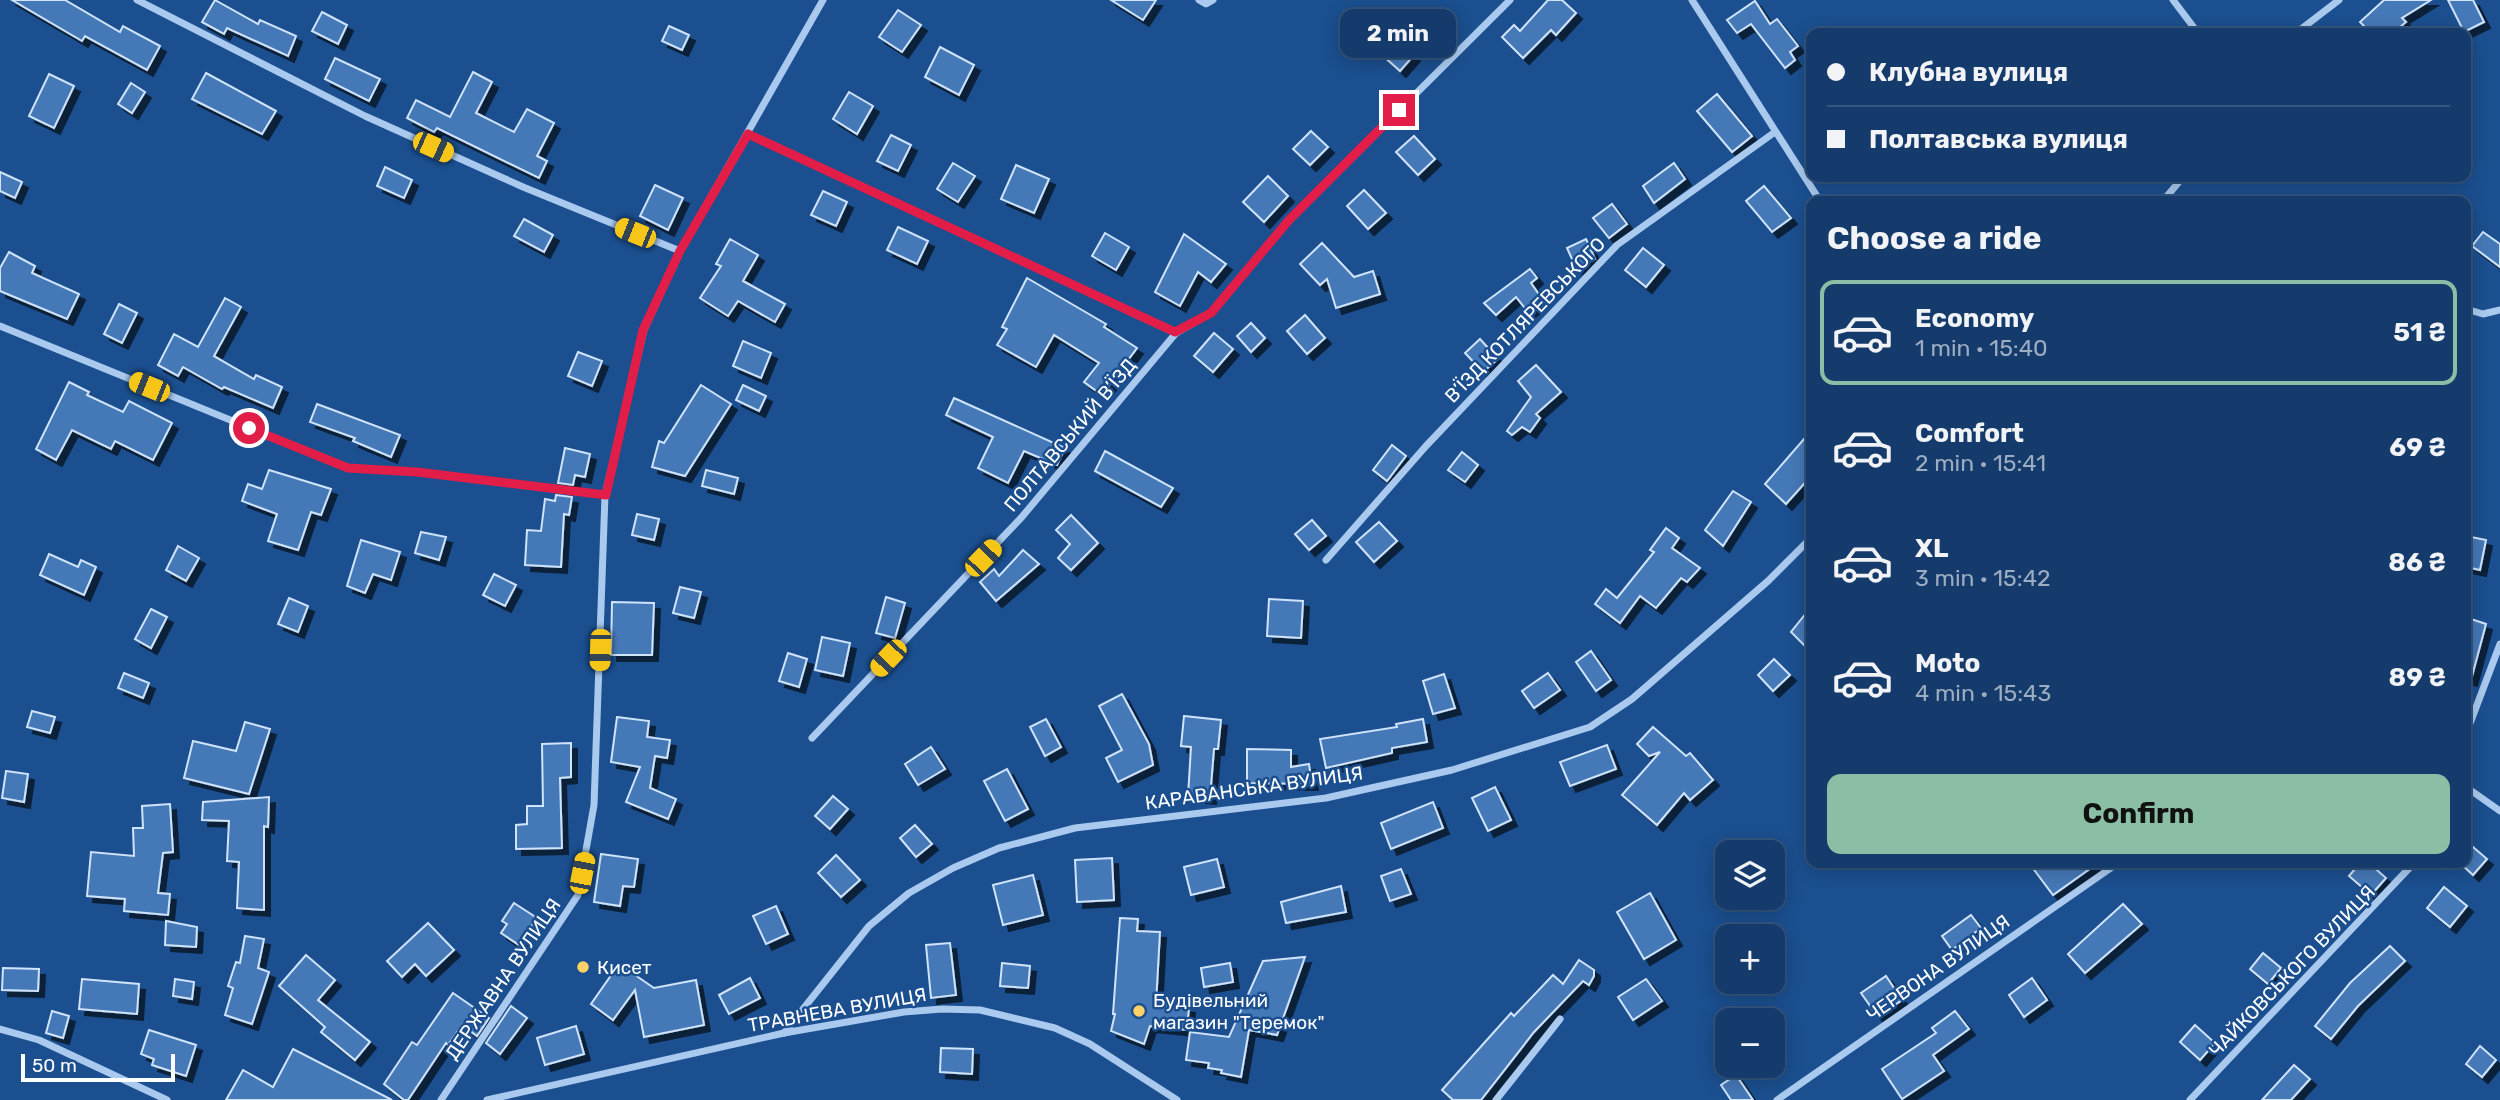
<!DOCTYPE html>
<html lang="en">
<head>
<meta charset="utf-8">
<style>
  :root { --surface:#143b6b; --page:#214673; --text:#f1f3f6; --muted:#9dadc1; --line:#33557e; --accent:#8abfa5 }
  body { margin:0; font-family:Rubik,sans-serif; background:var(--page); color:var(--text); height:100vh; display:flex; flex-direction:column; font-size:26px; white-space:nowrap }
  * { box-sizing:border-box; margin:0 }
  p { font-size:23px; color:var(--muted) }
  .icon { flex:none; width:38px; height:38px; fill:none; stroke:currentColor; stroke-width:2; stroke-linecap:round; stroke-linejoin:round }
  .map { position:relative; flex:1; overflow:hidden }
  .details { position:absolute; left:1806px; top:196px; width:665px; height:672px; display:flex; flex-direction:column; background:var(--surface); border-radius:14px; box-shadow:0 4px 18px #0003,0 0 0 2px var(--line) }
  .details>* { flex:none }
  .top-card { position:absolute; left:1806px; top:28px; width:665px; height:154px; border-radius:14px; box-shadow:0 4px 18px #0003,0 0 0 2px var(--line); display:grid; align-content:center; height:154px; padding:0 21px; background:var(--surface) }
  .fabs { position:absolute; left:1715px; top:840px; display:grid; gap:14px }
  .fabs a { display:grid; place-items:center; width:70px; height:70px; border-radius:14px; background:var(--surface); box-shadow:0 4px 18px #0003,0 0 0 2px var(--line); font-size:35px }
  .scale { position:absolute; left:21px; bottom:18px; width:154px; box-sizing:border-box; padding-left:7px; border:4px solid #fff; border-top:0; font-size:19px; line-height:24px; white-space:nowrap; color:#fff; -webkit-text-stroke:5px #1b4f8f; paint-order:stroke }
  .end { position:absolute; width:32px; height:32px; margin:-16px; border:9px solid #e11d48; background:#fff; box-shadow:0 0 0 4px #fff }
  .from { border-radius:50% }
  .bubble { position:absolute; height:49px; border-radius:14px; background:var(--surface); box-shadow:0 4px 18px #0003,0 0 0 2px var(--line); font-size:23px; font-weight:700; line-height:49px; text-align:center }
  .car { position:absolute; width:21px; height:42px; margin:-21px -10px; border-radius:9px; box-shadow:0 0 5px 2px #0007; background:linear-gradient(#f5c518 24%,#345 0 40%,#f5c518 0 76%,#345 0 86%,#f5c518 0) }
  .top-card b { display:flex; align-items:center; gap:24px; height:66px; font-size:26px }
  .top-card b+b { border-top:2px solid var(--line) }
  .top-card i { width:18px; height:18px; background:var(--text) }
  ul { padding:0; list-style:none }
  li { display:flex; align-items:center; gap:21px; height:105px; margin:0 14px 10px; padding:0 7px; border:4px solid transparent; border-radius:14px }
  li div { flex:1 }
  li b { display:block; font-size:26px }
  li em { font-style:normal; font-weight:700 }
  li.on { border-color:var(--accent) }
  li>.icon { width:63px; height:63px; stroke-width:1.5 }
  h2 { padding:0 21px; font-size:32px; line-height:84px }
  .primary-button { display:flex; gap:14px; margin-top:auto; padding:14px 21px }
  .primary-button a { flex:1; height:80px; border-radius:14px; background:var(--accent); color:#111; font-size:28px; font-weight:700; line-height:80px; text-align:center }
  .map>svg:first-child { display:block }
  .building { fill:#4478b7; stroke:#cfe3fa; stroke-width:2; filter:url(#shadow) }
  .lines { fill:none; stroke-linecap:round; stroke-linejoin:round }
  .street { stroke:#a9c9ee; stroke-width:7 }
  .route { stroke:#e11d48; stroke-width:9 }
  .poi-dot { fill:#ffd166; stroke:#1b4f8f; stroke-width:2.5 }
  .labels { text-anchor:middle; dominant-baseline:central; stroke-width:5; stroke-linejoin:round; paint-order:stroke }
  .street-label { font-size:19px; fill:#fff; stroke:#1b4f8f }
  .poi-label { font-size:19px; fill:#fff; stroke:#1b4f8f; text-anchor:start }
</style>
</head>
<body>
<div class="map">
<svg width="2500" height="1100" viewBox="0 0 2500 1100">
  <defs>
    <filter id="shadow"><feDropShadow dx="6" dy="6" stdDeviation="0" flood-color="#0009"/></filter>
  </defs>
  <rect width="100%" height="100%" fill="#1b4f8f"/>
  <g class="building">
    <path d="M12,0H65L120,32L123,26L160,46L147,70L85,36L82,41Z"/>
    <path d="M215,0L258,24L260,20L296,36L288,56L227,28L224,34L202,22Z"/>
    <path d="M1111,0H1156L1143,20Z"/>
    <path d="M1548,0H1562L1576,13L1556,35L1551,30L1523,58L1502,37L1514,25L1520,31Z"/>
    <path d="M2384,0H2431L2402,18L2406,22L2393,33H2371L2360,22Z"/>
    <path d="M2448,0H2473L2484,22L2464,32Z"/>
    <path d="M1755,1L1770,24L1777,19L1798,46L1790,52L1795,60L1785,68L1751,24L1737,33L1727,20Z"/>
    <path d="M898,10L921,25L902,52L879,37Z"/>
    <path d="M322,12L347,25L338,44L312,31Z"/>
    <path d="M669,26L689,35L682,50L662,41Z"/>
    <path d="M1385,30L1414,55L1400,71L1372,46Z"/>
    <path d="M940,47L974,65L959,95L925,77Z"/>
    <path d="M335,58L380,79L369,101L325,79Z"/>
    <path d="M473,72L492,82L476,113L514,132L527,109L554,123L537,156L547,161L539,178L437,128L434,132L407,118L416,100L450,117Z"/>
    <path d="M206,73L276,111L262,134L192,99Z"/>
    <path d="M49,74L74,86L54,128L29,116Z"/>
    <path d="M131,83L145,92L132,113L118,104Z"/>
    <path d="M849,92L873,106L857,134L833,119Z"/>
    <path d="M1717,94L1752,136L1732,152L1697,111Z"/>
    <path d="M1311,131L1328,147L1310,165L1293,149Z"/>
    <path d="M891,135L911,145L898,171L877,161Z"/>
    <path d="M1414,136L1435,159L1418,175L1396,152Z"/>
    <path d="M953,163L975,176L958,202L937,189Z"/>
    <path d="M1674,163L1685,179L1654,203L1643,186Z"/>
    <path d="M1016,165L1049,179L1034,213L1001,199Z"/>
    <path d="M385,167L412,180L404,198L377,186Z"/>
    <path d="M0,172L22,182L15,198L0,191Z"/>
    <path d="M1268,176L1288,196L1264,222L1243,202Z"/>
    <path d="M655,185L683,198L668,230L640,216Z"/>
    <path d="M1764,186L1791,218L1772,232L1746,201Z"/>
    <path d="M1364,190L1386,213L1368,229L1347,206Z"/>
    <path d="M823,191L847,202L836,226L811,215Z"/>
    <path d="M1612,204L1627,224L1609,238L1593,218Z"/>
    <path d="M524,219L553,235L544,252L514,236Z"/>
    <path d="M898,227L928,241L917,264L887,250Z"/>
    <path d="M2483,232L2500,244V267L2472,246Z"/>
    <path d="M1105,233L1129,247L1116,270L1092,256Z"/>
    <path d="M1184,234L1226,264L1211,282L1198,272L1180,306L1155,292Z"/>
    <path d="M730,239L758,255L743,281L785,304L775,322L738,301L728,316L700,298L721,266L716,264Z"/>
    <path d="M1586,239L1595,259L1576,268L1567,248Z"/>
    <path d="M1322,243L1354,277L1373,271L1380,294L1336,308L1327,279L1320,285L1300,264Z"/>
    <path d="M1643,248L1664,265L1646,287L1625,270Z"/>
    <path d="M9,252L35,266L32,273L79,294L67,319L0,291V268Z"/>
    <path d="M1530,269L1537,278L1531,283L1543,300L1528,312L1516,297L1496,315L1484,303Z"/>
    <path d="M1027,278L1106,324L1104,327L1137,348L1102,395L1084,382L1099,363L1054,335L1036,367L997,345L1007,329L1002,327Z"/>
    <path d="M225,298L241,307L214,356L254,379L256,375L282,387L273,408L224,387L222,389L183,367L178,376L158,365L174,334L198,347Z"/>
    <path d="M119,304L137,313L122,343L104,334Z"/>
    <path d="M1305,315L1325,338L1307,354L1287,331Z"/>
    <path d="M1251,323L1265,338L1251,352L1237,336Z"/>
    <path d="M1214,333L1233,349L1213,372L1194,356Z"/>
    <path d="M1480,339L1498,359L1483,372L1465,353Z"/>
    <path d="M743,341L771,353L761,378L733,366Z"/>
    <path d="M578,352L602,361L592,386L568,376Z"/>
    <path d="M1536,365L1561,392L1536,414L1540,418L1530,432L1522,427L1512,435L1507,431L1531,397L1518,381Z"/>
    <path d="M69,382L89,392L87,395L123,412L129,401L172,423L153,460L115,441L111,449L72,430L56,460L36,449Z"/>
    <path d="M701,385L731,404L685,476L652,467L659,441L664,443Z"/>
    <path d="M743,385L766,396L759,411L736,400Z"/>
    <path d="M954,398L1065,448L1057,465L1024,451L1008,483L978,468L993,437L946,415Z"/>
    <path d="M317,404L400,435L391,457L353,441L355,438L310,422Z"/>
    <path d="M1811,431V476L1786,504L1765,484Z"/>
    <path d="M1392,445L1406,456L1387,481L1373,470Z"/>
    <path d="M565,448L590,454L585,477L575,475L573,485L558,483Z"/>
    <path d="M1105,451L1173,488L1161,507L1095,471Z"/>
    <path d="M1462,452L1478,465L1465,482L1448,470Z"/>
    <path d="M269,470L331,489L321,515L311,512L298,550L268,541L277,514L242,501L248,484L262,489Z"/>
    <path d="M706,470L738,478L734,494L702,486Z"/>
    <path d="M1733,491L1751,502L1723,546L1705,530Z"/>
    <path d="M556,495L572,497L569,515L564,514L561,567L525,565L527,530L541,531L545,499L555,501Z"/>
    <path d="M637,514L659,519L654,540L632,535Z"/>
    <path d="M1071,515L1098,543L1071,570L1058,558L1070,544L1056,530Z"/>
    <path d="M1312,520L1326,536L1309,550L1295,534Z"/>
    <path d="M1379,522L1397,541L1374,562L1356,542Z"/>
    <path d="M1666,528L1679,538L1672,548L1700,568L1687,582L1681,578L1656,608L1640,596L1620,623L1595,604L1606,589L1617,598L1654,552L1650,550Z"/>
    <path d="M421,532L446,537L439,560L415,553Z"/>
    <path d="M2466,536L2486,540L2480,570L2466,567Z"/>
    <path d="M361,540L400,552L391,580L373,574L365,593L347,586Z"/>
    <path d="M178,546L199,558L186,581L166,570Z"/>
    <path d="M1023,550L1039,564L996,601L980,582L994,569L999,576Z"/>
    <path d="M49,554L78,567L81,560L96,567L84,595L40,575Z"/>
    <path d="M494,574L516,585L505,606L483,595Z"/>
    <path d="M680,587L701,592L694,618L673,613Z"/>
    <path d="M886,597L905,603L895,638L876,633Z"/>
    <path d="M289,598L308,606L298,632L278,624Z"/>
    <path d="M1269,599L1303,601L1301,638L1267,636Z"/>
    <path d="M612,602L654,603L652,655H611Z"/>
    <path d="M1811,607V652L1791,632Z"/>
    <path d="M151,609L167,617L151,648L135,639Z"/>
    <path d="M2471,619L2486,624L2471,680L2466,679V639Z"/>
    <path d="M822,637L850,643L843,676L815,670Z"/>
    <path d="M1591,651L1611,680L1596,691L1576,662Z"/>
    <path d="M788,653L807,659L799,687L779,681Z"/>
    <path d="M1774,659L1790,675L1773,691L1758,675Z"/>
    <path d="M124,673L149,683L143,698L118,688Z"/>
    <path d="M1548,673L1560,690L1534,708L1522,691Z"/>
    <path d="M1444,674L1455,708L1433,714L1423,681Z"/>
    <path d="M1122,694L1149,744L1153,765L1118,782L1106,758L1122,750L1099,706Z"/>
    <path d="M32,711L55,717L50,733L27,727Z"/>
    <path d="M1184,716L1221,720L1218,749H1214L1210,798L1188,796L1191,747L1181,746Z"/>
    <path d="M617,717L649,721L647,737L670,740L667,758L655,756L650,788L676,799L668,819L626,802L640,767L611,762Z"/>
    <path d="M1046,719L1061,747L1045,756L1030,727Z"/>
    <path d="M1423,719L1427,742L1392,748V753L1326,768L1320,739L1397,727L1396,724Z"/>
    <path d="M245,722L270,729L249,794L184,778L193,741L236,751Z"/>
    <path d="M1653,727L1686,756L1690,753L1713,780L1690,800L1684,793L1657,825L1622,795L1660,752L1649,756L1637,744Z"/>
    <path d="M571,743V777L560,778L562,848L516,849V825L527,824V806H543L542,744Z"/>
    <path d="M1607,745L1616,769L1570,786L1560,762Z"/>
    <path d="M931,747L945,769L918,785L905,764Z"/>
    <path d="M1247,749L1291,750V767L1309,764L1312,784L1247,783Z"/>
    <path d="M1007,769L1028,809L1005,821L984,781Z"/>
    <path d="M6,771L28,774L24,802L2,798Z"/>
    <path d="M1495,787L1511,820L1488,831L1472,798Z"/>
    <path d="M833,796L848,809L830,829L815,816Z"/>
    <path d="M269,797L268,827L264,826V910L237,908L239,862L227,861L229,821L202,820L203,802Z"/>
    <path d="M1433,802L1443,828L1391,849L1381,823Z"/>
    <path d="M170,804L173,852L163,853L158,893L170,894L168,915L124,911L125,899L87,896L91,852L134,856L133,828H143L142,806Z"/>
    <path d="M915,825L932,844L916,857L900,838Z"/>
    <path d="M2473,847L2487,859L2473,875L2460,863H2466V855Z"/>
    <path d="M601,854L638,859L634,887L623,886L620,906L594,902Z"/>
    <path d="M836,855L860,880L841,897L818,873Z"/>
    <path d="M1112,858L1114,900L1077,902L1075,860Z"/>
    <path d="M1217,859L1224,887L1191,895L1184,867Z"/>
    <path d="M2029,863H2098L2053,895Z"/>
    <path d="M2360,863H2369L2386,878L2371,895L2349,876Z"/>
    <path d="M1401,869L1411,894L1390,901L1381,876Z"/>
    <path d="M1033,875L1043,915L1003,925L993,885Z"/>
    <path d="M1341,886L1346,912L1286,923L1281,902Z"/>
    <path d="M2444,887L2467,906L2450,927L2427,908Z"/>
    <path d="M1650,893L1676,940L1644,959L1617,912Z"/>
    <path d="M514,903L537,918L519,945L501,933L507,924L502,921Z"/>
    <path d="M2123,904L2142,924L2085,973L2068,954Z"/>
    <path d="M776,906L788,934L766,944L753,916Z"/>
    <path d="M1971,915L1981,928L1952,950L1942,936Z"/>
    <path d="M1120,918L1138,919L1137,931L1160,932L1156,1004L1189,1007L1187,1030L1150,1026L1144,1044L1111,1031L1115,1014H1113Z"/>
    <path d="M166,921L197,927L196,947L165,945Z"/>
    <path d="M428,923L454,950L426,976L415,964L402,977L387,961Z"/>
    <path d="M245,936L264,939L258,968L269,972L252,1024L225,1015L233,988L228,986L236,962L240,963Z"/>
    <path d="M950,943L956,995L931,998L926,945Z"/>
    <path d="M2390,946L2405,961L2358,1006L2331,1039L2315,1026L2350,983Z"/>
    <path d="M2263,953L2281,968L2268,984L2250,969Z"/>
    <path d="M306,955L335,980L318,1000L370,1042L355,1060L321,1032L325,1027L279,986Z"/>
    <path d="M1305,957L1277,1035L1249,1030L1241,1077L1221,1073L1222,1070L1208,1068L1209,1063L1186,1060L1190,1032L1229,1037L1263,961Z"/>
    <path d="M1579,960L1594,970V976L1589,985L1583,981L1534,1032L1481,1100H1453L1442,1090L1511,1013L1514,1016L1553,975L1563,984Z"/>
    <path d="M1002,963L1030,966L1028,988L1000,986Z"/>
    <path d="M1230,963L1233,982L1204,987L1201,968Z"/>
    <path d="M619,964L654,988L696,980L704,1025L644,1037L635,990L613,1020L591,1004Z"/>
    <path d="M3,968L39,969L38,991L2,990Z"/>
    <path d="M1886,976L1902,1000L1878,1017L1861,993Z"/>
    <path d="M750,978L760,998L729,1014L719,995Z"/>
    <path d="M2032,978L2047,1000L2024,1017L2009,995Z"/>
    <path d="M82,979L139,984L137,1014L79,1009Z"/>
    <path d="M175,979L194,982L192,999L173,996Z"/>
    <path d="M1646,979L1662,1001L1633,1020L1618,997Z"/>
    <path d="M453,993L489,1018L477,1036L462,1025L448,1045L446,1043L408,1100H404L384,1084L412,1042L417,1045Z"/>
    <path d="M511,1006L527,1018L500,1054L486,1043Z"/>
    <path d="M52,1011L69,1016L63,1038L46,1033Z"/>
    <path d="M1955,1011L1969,1029L1933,1055L1944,1071L1902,1099L1882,1069L1936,1033L1932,1028Z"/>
    <path d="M2195,1025L2215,1043L2200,1060L2180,1042Z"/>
    <path d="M576,1026L584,1054L545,1065L537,1038Z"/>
    <path d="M149,1030L196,1045L186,1076L152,1065L154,1059L141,1054Z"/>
    <path d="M2480,1046L2496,1060L2482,1077L2466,1064Z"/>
    <path d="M941,1048L973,1049L972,1074L940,1072Z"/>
    <path d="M293,1049L392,1100H226L243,1070L273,1087Z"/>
    <path d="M2294,1065L2310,1079L2291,1100H2262Z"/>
    <path d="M1736,1075L1753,1100H1731L1721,1085Z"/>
  </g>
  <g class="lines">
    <g class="street">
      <path d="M137,0L365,116L523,187L680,251"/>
      <path d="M1199,0L1206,4L1213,0"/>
      <path d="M1692,0L1820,201"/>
      <path d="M2173,0L2198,33"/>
      <path d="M2296,33L2339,0"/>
      <path d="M748,134L1176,333L1211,313L1289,220L1510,0"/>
      <path d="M2163,201L2183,177"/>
      <path d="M2466,309L2483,314L2500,310"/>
      <path d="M0,326L348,468L417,472L605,495"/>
      <path d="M1326,560L1426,446L1617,245L1775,132"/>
      <path d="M2466,734L2500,644"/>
      <path d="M812,738L1021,518L1176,333"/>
      <path d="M2466,787L2500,811"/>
      <path d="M0,1029L39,1040L167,1100"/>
      <path d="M784,1033L869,926L909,893L953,868L999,848L1075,828L1326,798L1452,770L1590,727L1632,699L1768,581L1811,538"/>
      <path d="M441,1100L578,895L594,805L605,495L644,330L680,251L823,0"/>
      <path d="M487,1100L784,1033L904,1012L942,1009L980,1010L1055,1028L1090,1044L1177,1100"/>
      <path d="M1496,1100L1560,1019"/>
      <path d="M1777,1100L2118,863"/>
      <path d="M2190,1100L2414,863"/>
    </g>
  </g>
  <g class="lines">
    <path class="route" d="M249,428L348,468L417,472L606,495L643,330L680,251L748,134L1175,332L1211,313L1289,220L1399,110"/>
  </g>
  <g class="poi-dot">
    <circle cx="583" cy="967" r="7"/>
    <circle cx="1139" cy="1011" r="7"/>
  </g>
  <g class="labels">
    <g class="street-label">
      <text transform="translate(1525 320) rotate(-46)">В’ЇЗД КОТЛЯРЕВСЬКОГО</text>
      <text transform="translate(1070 435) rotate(-50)">ПОЛТАВСЬКИЙ В’ЇЗД</text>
      <text transform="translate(1254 788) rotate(-8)">КАРАВАНСЬКА ВУЛИЦЯ</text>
      <text transform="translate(1938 968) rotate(-35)">ЧЕРВОНА ВУЛИЦЯ</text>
      <text transform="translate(2292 971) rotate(-46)">ЧАЙКОВСЬКОГО ВУЛИЦЯ</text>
      <text transform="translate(503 979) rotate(-56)">ДЕРЖАВНА ВУЛИЦЯ</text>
      <text transform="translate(837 1010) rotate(-10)">ТРАВНЕВА ВУЛИЦЯ</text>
    </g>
    <g class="poi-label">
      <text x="597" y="967">Кисет</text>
      <text x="1153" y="1000">Будівельний<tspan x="1153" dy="22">магазин "Теремок"</tspan></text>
    </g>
  </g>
</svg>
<div class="fabs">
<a><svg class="icon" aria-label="layers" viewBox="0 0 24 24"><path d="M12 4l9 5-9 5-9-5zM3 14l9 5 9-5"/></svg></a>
<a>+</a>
<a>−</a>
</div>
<div class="scale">50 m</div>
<i class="end from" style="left:249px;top:428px"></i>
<i class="end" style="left:1399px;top:110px"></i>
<div class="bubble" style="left:1340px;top:9px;width:116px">2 min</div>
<i class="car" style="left:433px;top:147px;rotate:114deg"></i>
<i class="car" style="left:635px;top:233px;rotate:292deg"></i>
<i class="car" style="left:149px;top:387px;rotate:292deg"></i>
<i class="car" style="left:983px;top:558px;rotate:44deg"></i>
<i class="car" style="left:600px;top:650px;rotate:182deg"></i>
<i class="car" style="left:888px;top:658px;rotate:223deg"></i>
<i class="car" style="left:582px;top:873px;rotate:11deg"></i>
<div class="top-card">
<b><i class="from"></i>Клубна вулиця</b>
<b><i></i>Полтавська вулиця</b>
</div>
<section class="details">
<h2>Choose a ride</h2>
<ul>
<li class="on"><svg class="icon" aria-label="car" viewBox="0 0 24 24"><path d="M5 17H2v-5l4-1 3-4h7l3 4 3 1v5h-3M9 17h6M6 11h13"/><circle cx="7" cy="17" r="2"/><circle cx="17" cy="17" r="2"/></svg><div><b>Economy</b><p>1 min · 15:40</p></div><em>51 ₴</em></li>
<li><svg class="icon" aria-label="car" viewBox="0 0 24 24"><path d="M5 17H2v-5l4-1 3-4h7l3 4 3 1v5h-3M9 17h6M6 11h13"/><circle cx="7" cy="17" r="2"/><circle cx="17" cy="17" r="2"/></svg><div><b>Comfort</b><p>2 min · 15:41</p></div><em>69 ₴</em></li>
<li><svg class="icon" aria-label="car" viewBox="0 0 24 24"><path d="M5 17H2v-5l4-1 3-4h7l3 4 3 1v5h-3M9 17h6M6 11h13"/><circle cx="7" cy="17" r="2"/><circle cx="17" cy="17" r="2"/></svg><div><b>XL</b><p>3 min · 15:42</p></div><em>86 ₴</em></li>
<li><svg class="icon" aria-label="car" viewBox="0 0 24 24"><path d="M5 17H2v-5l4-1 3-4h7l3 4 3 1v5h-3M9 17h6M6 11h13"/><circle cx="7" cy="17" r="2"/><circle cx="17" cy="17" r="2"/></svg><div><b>Moto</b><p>4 min · 15:43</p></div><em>89 ₴</em></li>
</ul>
<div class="primary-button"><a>Confirm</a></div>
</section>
</div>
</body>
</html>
